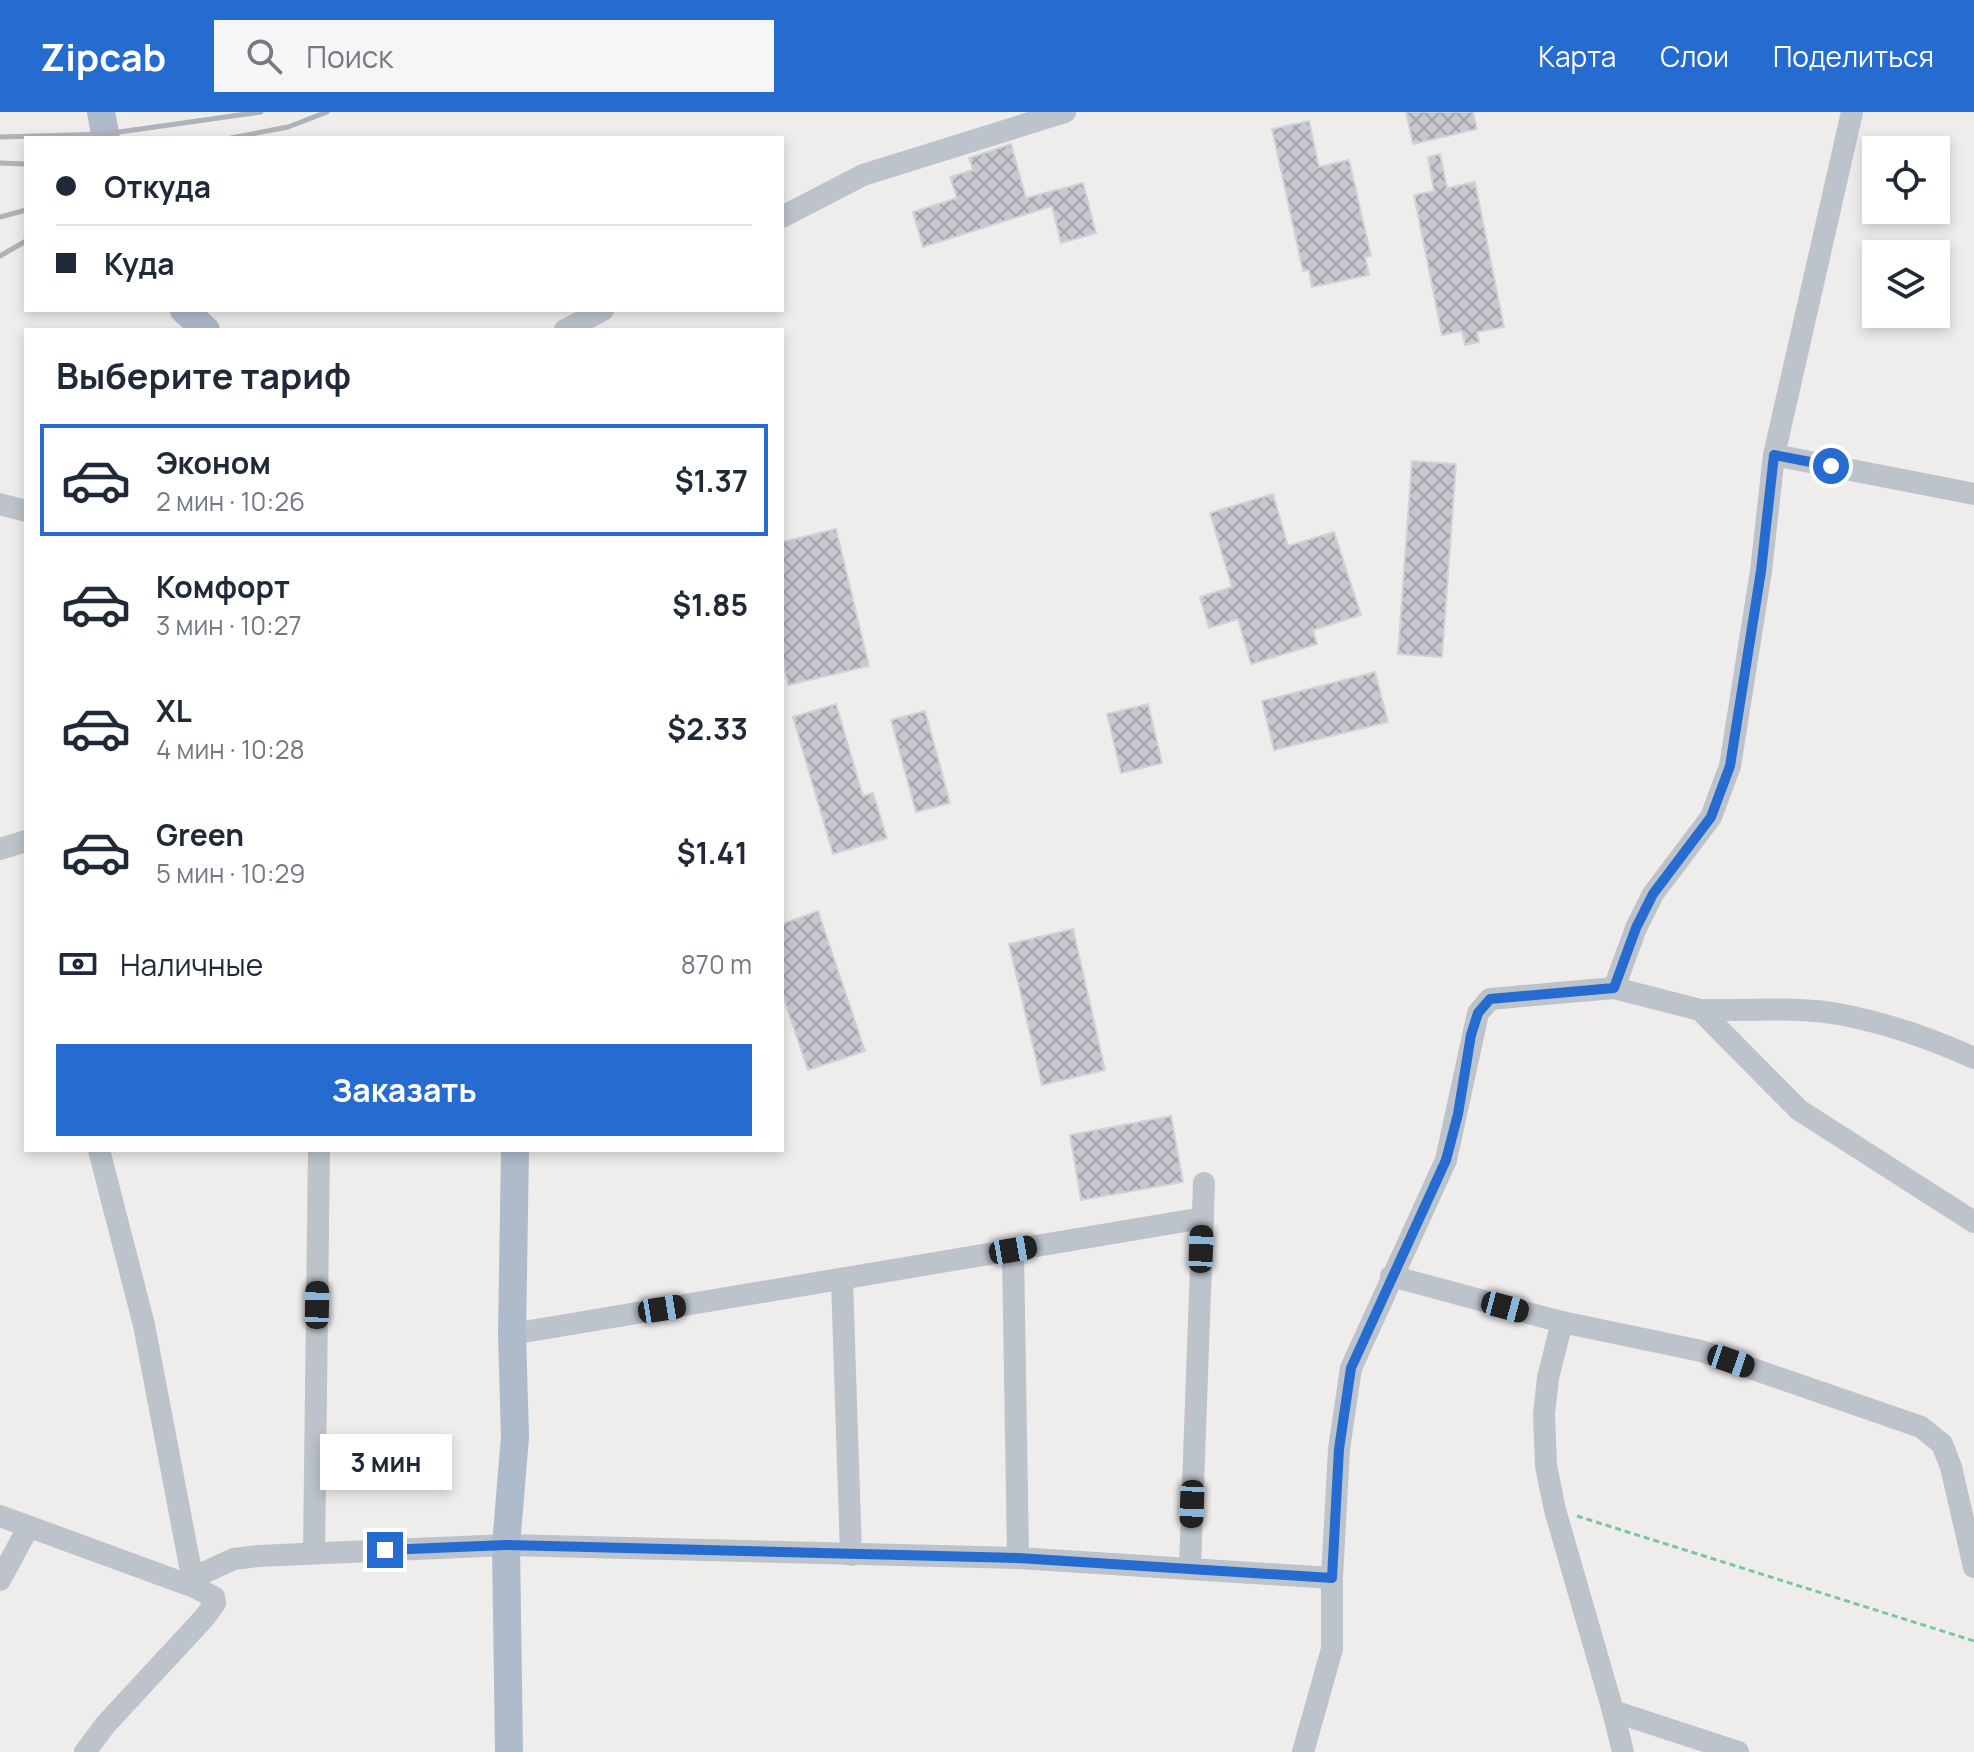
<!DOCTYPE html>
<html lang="ru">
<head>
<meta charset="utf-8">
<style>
  :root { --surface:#fff; --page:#f6f6f7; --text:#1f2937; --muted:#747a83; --line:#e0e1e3; --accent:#266cd0 }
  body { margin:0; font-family:Manrope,sans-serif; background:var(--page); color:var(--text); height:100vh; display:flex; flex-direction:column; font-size:30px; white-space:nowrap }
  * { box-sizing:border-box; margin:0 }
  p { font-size:26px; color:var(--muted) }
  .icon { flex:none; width:44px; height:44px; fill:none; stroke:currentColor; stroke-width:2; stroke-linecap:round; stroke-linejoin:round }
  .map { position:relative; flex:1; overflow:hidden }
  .panel { position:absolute; left:24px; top:216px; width:760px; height:824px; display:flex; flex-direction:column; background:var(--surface); border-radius:0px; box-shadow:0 4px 12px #0003 }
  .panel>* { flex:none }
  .hud { position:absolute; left:24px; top:24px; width:760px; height:176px; border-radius:0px; box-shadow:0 4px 12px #0003; display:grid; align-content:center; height:176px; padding:0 32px; background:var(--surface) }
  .controls { position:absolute; left:1862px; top:24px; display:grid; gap:16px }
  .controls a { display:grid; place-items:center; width:88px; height:88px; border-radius:0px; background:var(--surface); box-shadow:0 4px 12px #0003; font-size:40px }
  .end { position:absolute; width:36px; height:36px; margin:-18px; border:10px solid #266cd0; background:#fff; box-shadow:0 0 0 4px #fff }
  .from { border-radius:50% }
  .bubble { position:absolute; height:56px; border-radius:0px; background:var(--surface); box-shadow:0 4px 12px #0003; font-size:26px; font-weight:700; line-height:56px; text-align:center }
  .car { position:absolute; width:24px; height:48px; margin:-24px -12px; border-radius:10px; box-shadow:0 0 6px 2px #0007; background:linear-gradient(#222 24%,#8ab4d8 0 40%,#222 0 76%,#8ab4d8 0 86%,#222 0) }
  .hud b { display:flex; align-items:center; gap:28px; height:76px; font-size:30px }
  .hud b+b { border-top:2px solid var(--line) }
  .hud i { width:20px; height:20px; background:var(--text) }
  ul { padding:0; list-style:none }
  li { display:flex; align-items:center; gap:24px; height:112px; margin:0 16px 12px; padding:0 16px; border:4px solid transparent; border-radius:0px }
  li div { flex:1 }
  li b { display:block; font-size:30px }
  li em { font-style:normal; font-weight:700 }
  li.active { border-color:var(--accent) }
  li>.icon { width:72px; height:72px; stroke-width:1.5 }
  h2 { padding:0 32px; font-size:36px; line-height:96px }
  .pay { display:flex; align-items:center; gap:20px; height:88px; padding:0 32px; font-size:30px }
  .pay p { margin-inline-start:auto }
  .action { display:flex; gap:16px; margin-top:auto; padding:16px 32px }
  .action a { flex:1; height:92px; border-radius:0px; background:var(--accent); color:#fff; font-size:32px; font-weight:700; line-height:92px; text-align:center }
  header { display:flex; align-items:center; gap:48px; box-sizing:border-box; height:112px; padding:0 40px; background:var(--accent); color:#fff }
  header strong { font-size:38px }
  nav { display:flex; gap:44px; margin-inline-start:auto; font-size:28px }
  .search { width:560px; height:72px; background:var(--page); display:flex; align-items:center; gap:20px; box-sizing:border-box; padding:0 28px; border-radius:0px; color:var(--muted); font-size:30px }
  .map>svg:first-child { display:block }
  .building { fill:url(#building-cross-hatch); stroke:#d1d3d8; stroke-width:2 }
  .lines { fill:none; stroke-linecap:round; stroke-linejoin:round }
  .path { stroke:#78c6a1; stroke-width:3; stroke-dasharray:6 4; stroke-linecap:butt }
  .minor { stroke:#bcc3cb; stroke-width:22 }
  .major { stroke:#aebbca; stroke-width:28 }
  .rail { stroke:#afb2b6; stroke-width:5 }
  .route { stroke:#266cd0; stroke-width:10 }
</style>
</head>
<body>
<header>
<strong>Zipcab</strong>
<div class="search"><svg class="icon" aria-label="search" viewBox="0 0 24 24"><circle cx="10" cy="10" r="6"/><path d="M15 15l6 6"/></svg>Поиск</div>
<nav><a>Карта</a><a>Слои</a><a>Поделиться</a></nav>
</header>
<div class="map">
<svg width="1974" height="1640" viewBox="0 0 1974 1640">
  <defs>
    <pattern id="building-cross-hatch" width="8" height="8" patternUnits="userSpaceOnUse" patternTransform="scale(2)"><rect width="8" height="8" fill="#c7c8cf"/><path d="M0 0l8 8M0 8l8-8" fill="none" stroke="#a3a5ab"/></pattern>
  </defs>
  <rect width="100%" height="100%" fill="#efecec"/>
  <g class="building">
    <path d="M1406,0H1473L1477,17L1413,32Z"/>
    <path d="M1309,9L1319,55L1349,48L1371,144L1365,145L1369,163L1312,175L1309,158L1303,159L1272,17Z"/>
    <path d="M1011,32L1026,86L1083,71L1096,121L1061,131L1052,94L923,135L913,100L957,86L950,65L973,58L969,46Z"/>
    <path d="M1440,42L1447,76L1475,70L1504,215L1477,220L1479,230L1465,233L1462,219L1442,223L1414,83L1434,79L1428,45Z"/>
    <path d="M1412,349L1456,352L1442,545L1398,542Z"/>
    <path d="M1273,382L1288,434L1334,420L1361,503L1313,518L1317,532L1251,552L1238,507L1209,516L1200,485L1232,475L1210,401Z"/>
    <path d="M836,417L869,554L788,573L782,546V430Z"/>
    <path d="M1375,560L1388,610L1274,638L1262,589Z"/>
    <path d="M836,592L863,684L873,681L887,726L833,742L793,605Z"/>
    <path d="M1148,592L1162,651L1121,661L1107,602Z"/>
    <path d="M925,599L950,691L916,700L891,608Z"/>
    <path d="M818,799L865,939L808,958L782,881V812Z"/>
    <path d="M1073,817L1105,958L1042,973L1009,832Z"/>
    <path d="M1171,1004L1183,1070L1081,1088L1070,1023Z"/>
  </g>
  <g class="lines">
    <path class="path" d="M1577,1404L1974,1529"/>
    <g class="minor">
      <path d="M782,105L863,63L1065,0"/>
      <path d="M565,218L603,198"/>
      <path d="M1774,343L1974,382"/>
      <path d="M0,392L26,399"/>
      <path d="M0,737L26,729"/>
      <path d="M1614,876L1700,898L1799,998L1974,1110"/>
      <path d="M1700,898C1747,899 1798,894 1844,903C1889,912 1932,927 1974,946"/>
      <path d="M99,1038L144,1213L194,1475"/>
      <path d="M1013,1138L1018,1446"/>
      <path d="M1391,1164L1562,1210L1701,1239L1921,1315L1942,1332L1951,1355L1974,1455"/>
      <path d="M842,1168L851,1443"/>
      <path d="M1562,1210L1548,1266L1544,1302L1546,1354L1555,1398L1613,1599L1738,1640"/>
      <path d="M512,1222L1203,1106"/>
      <path d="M0,1404L194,1475L214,1485L215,1491L205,1505L106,1612L85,1640"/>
      <path d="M314,1440L319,1038"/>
      <path d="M1190,1455L1204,1071"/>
      <path d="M192,1466L234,1447L258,1444L506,1433L1018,1446L1332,1466"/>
      <path d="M0,1468L28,1416"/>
      <path d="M1613,1599L1623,1640"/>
      <path d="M1303,1640L1332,1537V1466L1339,1337L1351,1256L1446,1048L1478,901L1490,887L1614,876L1636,816L1653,782L1711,705L1730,654L1761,459L1774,343L1852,0"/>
    </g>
    <g class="major">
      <path d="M101,0L106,26"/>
      <path d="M184,198L206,218"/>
      <path d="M509,1640L506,1433L515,1325L512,1222L515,1038"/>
    </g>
    <g class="rail">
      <path d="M0,25L105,22L261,0"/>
      <path d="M231,26L288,15L327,0"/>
      <path d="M0,51L26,52"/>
      <path d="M0,105L26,98"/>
      <path d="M0,144L26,129"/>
    </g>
  </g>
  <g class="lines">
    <path class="route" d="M385,1438L506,1433L1018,1446L1332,1466L1339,1337L1351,1256L1446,1048L1458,1002L1471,923L1478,901L1490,887L1614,876L1636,816L1653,782L1711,705L1730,654L1761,459L1774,343L1831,354"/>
  </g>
</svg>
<div class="controls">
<a><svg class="icon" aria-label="locate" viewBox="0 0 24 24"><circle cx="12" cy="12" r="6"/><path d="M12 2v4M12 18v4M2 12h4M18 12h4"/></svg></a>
<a><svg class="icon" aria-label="layers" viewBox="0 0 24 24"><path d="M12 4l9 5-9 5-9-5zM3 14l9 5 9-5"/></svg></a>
</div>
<i class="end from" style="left:1831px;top:354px"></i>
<i class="end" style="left:385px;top:1438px"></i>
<div class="bubble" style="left:320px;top:1322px;width:132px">3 мин</div>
<i class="car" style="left:1201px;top:1137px;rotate:2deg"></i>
<i class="car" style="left:1013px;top:1138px;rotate:80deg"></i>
<i class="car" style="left:317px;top:1193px;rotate:1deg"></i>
<i class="car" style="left:1505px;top:1195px;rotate:105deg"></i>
<i class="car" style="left:662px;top:1197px;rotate:81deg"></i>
<i class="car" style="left:1731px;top:1249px;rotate:109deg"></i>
<i class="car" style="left:1192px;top:1392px;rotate:182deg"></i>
<div class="hud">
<b><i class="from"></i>Откуда</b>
<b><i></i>Куда</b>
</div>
<section class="panel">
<h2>Выберите тариф</h2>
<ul>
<li class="active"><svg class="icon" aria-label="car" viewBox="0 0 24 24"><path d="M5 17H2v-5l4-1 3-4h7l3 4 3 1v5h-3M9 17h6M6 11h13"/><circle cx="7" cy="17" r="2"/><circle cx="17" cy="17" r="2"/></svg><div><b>Эконом</b><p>2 мин · 10:26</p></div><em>$1.37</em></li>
<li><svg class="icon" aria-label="car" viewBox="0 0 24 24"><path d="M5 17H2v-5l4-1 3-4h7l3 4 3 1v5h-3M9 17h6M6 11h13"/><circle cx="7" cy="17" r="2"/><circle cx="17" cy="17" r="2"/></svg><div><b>Комфорт</b><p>3 мин · 10:27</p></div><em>$1.85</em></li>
<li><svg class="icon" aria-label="car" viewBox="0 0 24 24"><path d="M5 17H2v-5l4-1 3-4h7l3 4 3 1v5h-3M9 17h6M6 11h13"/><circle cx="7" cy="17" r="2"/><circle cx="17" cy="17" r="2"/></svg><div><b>XL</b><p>4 мин · 10:28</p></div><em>$2.33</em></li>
<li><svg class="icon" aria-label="car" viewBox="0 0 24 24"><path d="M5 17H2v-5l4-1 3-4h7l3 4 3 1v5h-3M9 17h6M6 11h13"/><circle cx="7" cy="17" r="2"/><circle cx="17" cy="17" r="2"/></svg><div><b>Green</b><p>5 мин · 10:29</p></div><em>$1.41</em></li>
</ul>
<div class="pay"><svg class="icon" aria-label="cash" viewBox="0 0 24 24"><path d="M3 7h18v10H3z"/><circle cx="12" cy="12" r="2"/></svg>Наличные<p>870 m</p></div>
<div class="action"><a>Заказать</a></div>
</section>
</div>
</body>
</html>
